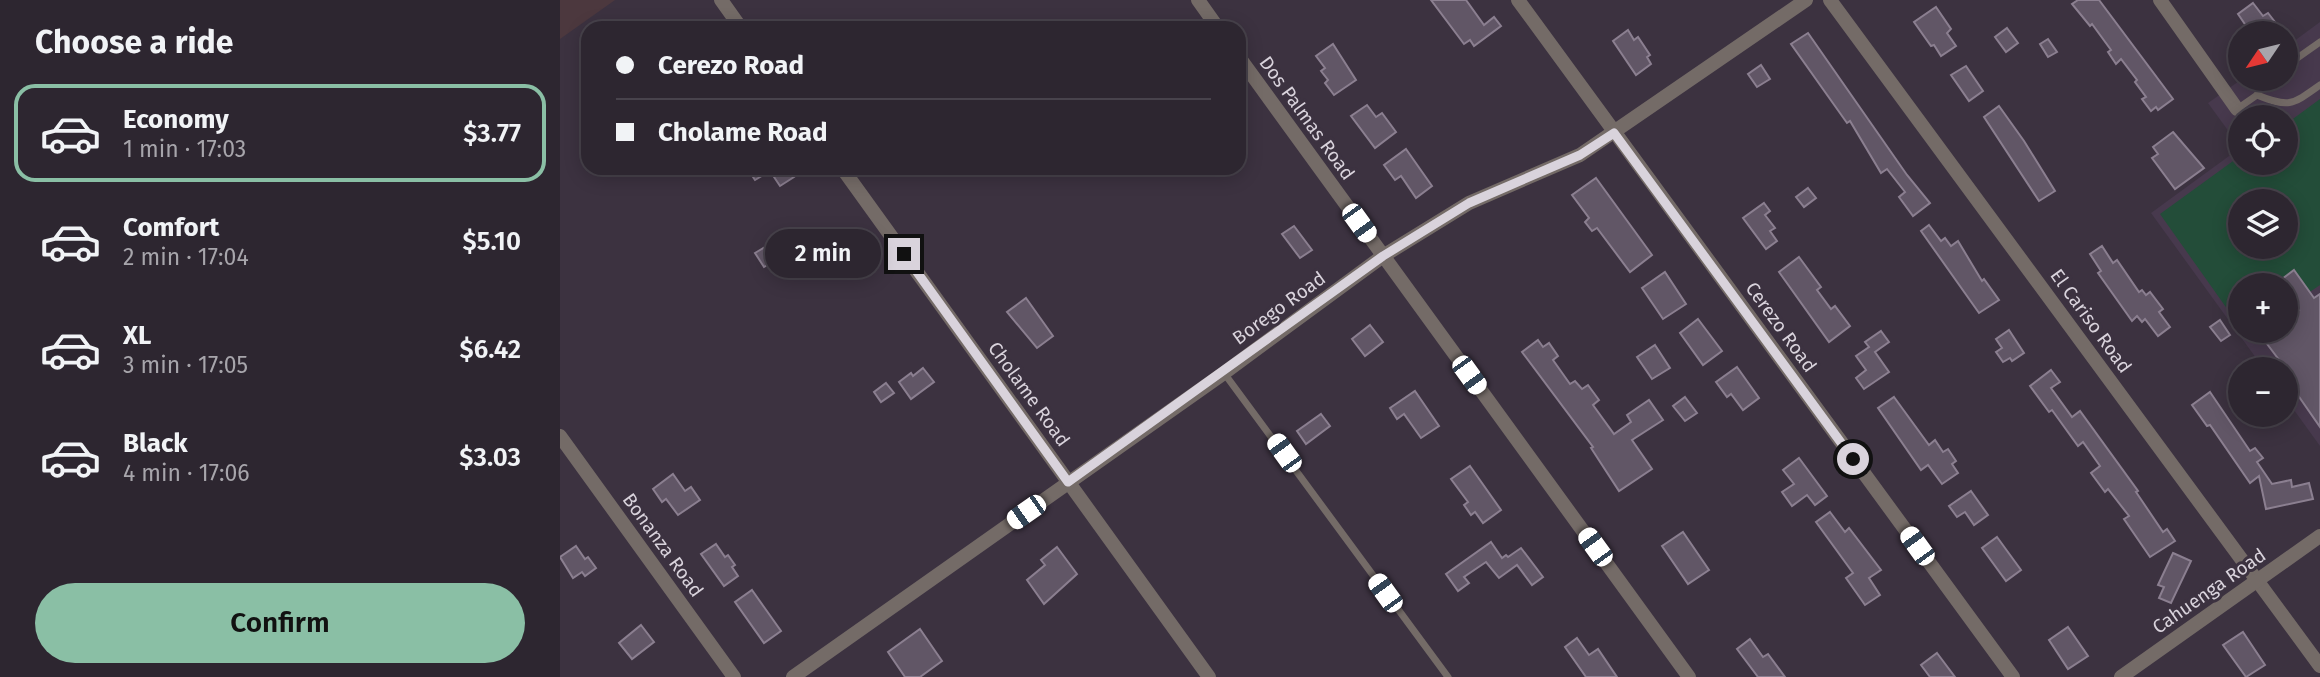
<!DOCTYPE html>
<html lang="en">
<head>
<meta charset="utf-8">
<style>
  :root { --surface:#2d2630; --page:#352e38; --text:#f1f3f6; --muted:#a7a5ab; --line:#48434c; --accent:#8abfa5 }
  body { margin:0; font-family:"Fira Sans",sans-serif; background:var(--page); color:var(--text); height:100vh; display:flex; flex-direction:column; font-size:26px; white-space:nowrap }
  * { box-sizing:border-box; margin:0 }
  p { font-size:23px; color:var(--muted) }
  .icon { flex:none; width:38px; height:38px; fill:none; stroke:currentColor; stroke-width:2; stroke-linecap:round; stroke-linejoin:round }
  .map { position:relative; flex:1; overflow:hidden }
  .details { display:flex; flex-direction:column; background:var(--surface); width:560px }
  .details>* { flex:none }
  .guide { position:absolute; left:21px; top:21px; width:665px; height:154px; border-radius:21px; box-shadow:0 4px 18px #0003,0 0 0 2px var(--line); display:grid; align-content:center; height:154px; padding:0 35px; background:var(--surface) }
  .needle { width:46px; rotate:235deg }
  .controls { position:absolute; left:1668px; top:21px; display:grid; gap:14px }
  .controls a { display:grid; place-items:center; width:70px; height:70px; border-radius:50%; background:var(--surface); box-shadow:0 4px 18px #0003,0 0 0 2px var(--line); font-size:35px }
  .end { position:absolute; width:32px; height:32px; margin:-16px; border:9px solid #d9d3dc; background:#111; box-shadow:0 0 0 4px #111 }
  .from { border-radius:50% }
  .bubble { position:absolute; height:49px; border-radius:24px; background:var(--surface); box-shadow:0 4px 18px #0003,0 0 0 2px var(--line); font-size:23px; font-weight:600; line-height:49px; text-align:center }
  .car { position:absolute; width:21px; height:42px; margin:-21px -10px; border-radius:9px; box-shadow:0 0 5px 2px #0007; background:linear-gradient(#fff 24%,#345 0 40%,#fff 0 76%,#345 0 86%,#fff 0) }
  .guide b { display:flex; align-items:center; gap:24px; height:66px; font-size:26px }
  .guide b+b { border-top:2px solid var(--line) }
  .guide i { width:18px; height:18px; background:var(--text) }
  ul { padding:0; list-style:none }
  li { display:flex; align-items:center; gap:21px; height:98px; margin:0 14px 10px; padding:0 21px; border:4px solid transparent; border-radius:21px }
  li div { flex:1 }
  li b { display:block; font-size:26px }
  li em { font-style:normal; font-weight:600 }
  li.on { border-color:var(--accent) }
  li>.icon { width:63px; height:63px; stroke-width:1.5 }
  h2 { padding:0 35px; font-size:32px; line-height:84px }
  .primary-button { display:flex; gap:14px; margin-top:auto; padding:14px 35px }
  .primary-button a { flex:1; height:80px; border-radius:42px; background:var(--accent); color:#111; font-size:28px; font-weight:600; line-height:80px; text-align:center }
  main { display:flex; flex:1; min-height:0 }
  .map>svg:first-child { display:block }
  .commercial { fill:#4c383e }
  .built { fill:#47394d; fill-rule:evenodd }
  .green { fill:#234d39; fill-rule:evenodd }
  .building { fill:#615666; stroke:#8b7f90; stroke-width:2 }
  .lines { fill:none; stroke-linecap:round; stroke-linejoin:round }
  .service { stroke:#746b67; stroke-width:7 }
  .minor { stroke:#746b67; stroke-width:14 }
  .tertiary { stroke:#746b67; stroke-width:14 }
  .route { stroke:#d9d3dc; stroke-width:9 }
  .labels { text-anchor:middle; dominant-baseline:central; stroke-width:6; stroke-linejoin:round; paint-order:stroke }
  .street-label { font-size:19px; fill:#d9d3dc; stroke:#3c3240 }
</style>
</head>
<body>
<main>
<section class="details">
<h2>Choose a ride</h2>
<ul>
<li class="on"><svg class="icon" aria-label="car" viewBox="0 0 24 24"><path d="M5 17H2v-5l4-1 3-4h7l3 4 3 1v5h-3M9 17h6M6 11h13"/><circle cx="7" cy="17" r="2"/><circle cx="17" cy="17" r="2"/></svg><div><b>Economy</b><p>1 min · 17:03</p></div><em>$3.77</em></li>
<li><svg class="icon" aria-label="car" viewBox="0 0 24 24"><path d="M5 17H2v-5l4-1 3-4h7l3 4 3 1v5h-3M9 17h6M6 11h13"/><circle cx="7" cy="17" r="2"/><circle cx="17" cy="17" r="2"/></svg><div><b>Comfort</b><p>2 min · 17:04</p></div><em>$5.10</em></li>
<li><svg class="icon" aria-label="car" viewBox="0 0 24 24"><path d="M5 17H2v-5l4-1 3-4h7l3 4 3 1v5h-3M9 17h6M6 11h13"/><circle cx="7" cy="17" r="2"/><circle cx="17" cy="17" r="2"/></svg><div><b>XL</b><p>3 min · 17:05</p></div><em>$6.42</em></li>
<li><svg class="icon" aria-label="car" viewBox="0 0 24 24"><path d="M5 17H2v-5l4-1 3-4h7l3 4 3 1v5h-3M9 17h6M6 11h13"/><circle cx="7" cy="17" r="2"/><circle cx="17" cy="17" r="2"/></svg><div><b>Black</b><p>4 min · 17:06</p></div><em>$3.03</em></li>
</ul>
<div class="primary-button"><a>Confirm</a></div>
</section>
<div class="map">
<svg width="1760" height="677" viewBox="0 0 1760 677">
  <rect width="100%" height="100%" fill="#3c3240"/>
  <path class="commercial" d="M0,0H55L0,39Z"/>
  <path class="built" d="M1760,22V446L1726,399V369H1704L1591,213L1680,148V163H1726V117H1680V147L1648,103L1682,79H1726V47ZM1680,201H1726V247H1680ZM1680,285H1726V331H1680Z"/>
  <path class="green" d="M1760,99V285L1726,308V285H1680V327L1600,214L1680,156V163H1726V124ZM1680,201H1726V247H1680Z"/>
  <g class="building">
    <path d="M871,0H906L924,25L934,17L941,26L914,46L910,40L904,44Z"/>
    <path d="M1518,0H1539L1613,99L1598,110L1596,107L1591,111L1582,99L1586,97L1575,82L1577,80L1561,59L1556,64L1548,52L1551,50L1532,24L1530,26L1512,4Z"/>
    <path d="M1693,3L1703,16L1708,13L1715,22L1710,26L1715,33H1691L1678,14Z"/>
    <path d="M1376,7L1391,29L1387,33L1396,46L1381,56L1374,45L1371,46L1354,22Z"/>
    <path d="M1447,28L1458,43L1446,52L1435,37Z"/>
    <path d="M1068,30L1074,40L1078,37L1090,55L1087,57L1091,64L1076,75L1053,41Z"/>
    <path d="M1248,33L1347,175L1370,203L1353,216L1339,197L1345,192L1327,169L1321,173L1290,121L1287,123L1231,44Z"/>
    <path d="M1488,39L1497,52L1488,57L1480,44Z"/>
    <path d="M773,44L796,80L774,95L765,83L768,80L761,71L765,68L756,56Z"/>
    <path d="M1201,65L1210,79L1197,87L1188,74Z"/>
    <path d="M1406,66L1423,91L1409,101L1391,75Z"/>
    <path d="M807,105L816,117L822,113L836,132L815,148L791,116Z"/>
    <path d="M1439,106L1464,141L1495,191L1479,201L1424,117Z"/>
    <path d="M1613,132L1644,168L1615,189L1592,158L1598,154L1593,147Z"/>
    <path d="M846,149L872,186L856,198L841,176L835,180L824,165Z"/>
    <path d="M187,168H228L234,177L220,186L210,171L195,180Z"/>
    <path d="M1036,178L1092,255L1070,272L1037,228L1032,231L1025,222L1029,218L1012,195Z"/>
    <path d="M1248,188L1256,198L1244,207L1236,197Z"/>
    <path d="M1204,203L1210,211L1205,215L1215,228L1210,231L1217,241L1206,249L1183,218Z"/>
    <path d="M1369,225L1381,241L1385,238L1391,246L1398,241L1422,281L1424,279L1439,300L1419,313L1361,231Z"/>
    <path d="M734,226L752,250L740,258L722,234Z"/>
    <path d="M270,241L285,263L270,272L256,250Z"/>
    <path d="M210,244L219,258L204,267L195,253Z"/>
    <path d="M1542,246L1553,263L1557,260L1579,292L1582,290L1586,295L1590,292L1603,309L1599,312L1610,327L1598,336L1585,319L1582,322L1577,316L1572,321L1538,273L1541,271L1530,254Z"/>
    <path d="M1239,257L1261,287L1257,290L1271,309L1275,306L1290,326L1269,342L1219,272Z"/>
    <path d="M1734,270L1754,298L1760,294V427L1726,378V369L1701,336L1708,331H1726V319L1739,310L1726,291V285H1721L1718,282Z"/>
    <path d="M1105,272L1126,304L1103,319L1082,288Z"/>
    <path d="M466,298L493,336L477,348L447,312Z"/>
    <path d="M1138,319L1162,351L1143,365L1120,333Z"/>
    <path d="M1660,320L1670,335L1661,341L1650,327Z"/>
    <path d="M810,325L823,342L805,356L792,339Z"/>
    <path d="M1449,330L1464,353L1452,361L1450,358L1443,362L1436,352L1442,348L1436,339Z"/>
    <path d="M1321,331L1329,342L1315,352L1329,372L1304,389L1296,378L1306,370L1296,356L1309,347L1305,342Z"/>
    <path d="M978,340L983,347L989,343L998,356L993,360L1010,384L1015,381L1022,389L1028,385L1039,400L1033,405L1054,434L1071,422L1067,415L1089,400L1103,420L1072,440L1092,469L1059,491L1031,448L1033,447L962,352Z"/>
    <path d="M1095,345L1110,368L1092,379L1077,357Z"/>
    <path d="M1177,367L1199,398L1183,410L1171,394L1167,397L1156,382Z"/>
    <path d="M363,368L374,382L351,399L339,382L351,373L353,376Z"/>
    <path d="M1491,370L1500,382L1491,388L1512,417L1520,411L1578,491L1576,492L1603,532L1607,529L1615,541L1590,557L1564,519L1569,516L1548,489L1545,492L1531,473L1540,466L1523,442L1518,446L1492,410L1489,412L1470,386Z"/>
    <path d="M326,383L334,393L321,402L314,392Z"/>
    <path d="M855,391L879,426L861,438L844,414L837,419L830,408Z"/>
    <path d="M1650,392L1690,451L1695,448L1703,458L1697,462L1712,484L1731,480L1732,487L1749,483L1753,499L1706,509L1699,476L1690,483L1650,425L1647,426L1632,405Z"/>
    <path d="M1125,397L1137,413L1125,421L1113,406Z"/>
    <path d="M1334,397L1369,445L1375,440L1383,452L1388,449L1396,461L1392,464L1398,473L1382,484L1368,465L1361,470L1318,408Z"/>
    <path d="M761,414L770,426L746,444L737,431Z"/>
    <path d="M1239,458L1267,496L1255,505L1247,495L1232,506L1222,492L1234,484L1223,470Z"/>
    <path d="M910,466L941,510L923,523L915,512L911,515L904,505L908,502L891,479Z"/>
    <path d="M113,474L125,491L131,487L140,500L118,515L106,499L102,502L93,489Z"/>
    <path d="M1411,491L1428,515L1414,525L1405,512L1397,517L1389,506Z"/>
    <path d="M1270,512L1285,532L1289,528L1321,570L1309,578L1320,595L1305,605L1286,578L1293,573L1256,522Z"/>
    <path d="M1123,532L1149,570L1128,584L1102,546Z"/>
    <path d="M1437,537L1461,570L1446,581L1422,548Z"/>
    <path d="M931,542L942,558L946,555L948,557L961,548L983,577L972,585L957,565L939,578L926,562L904,577L909,583L898,591L886,574Z"/>
    <path d="M156,544L165,557L168,555L175,565L172,567L178,576L164,586L141,554Z"/>
    <path d="M16,546L25,559L28,557L36,568L25,576L22,572L13,578L0,557Z"/>
    <path d="M497,547L517,574L484,604L467,580L485,565L481,560Z"/>
    <path d="M1613,553L1631,561L1611,603L1599,598L1604,587L1598,585Z"/>
    <path d="M192,590L221,631L204,643L175,602Z"/>
    <path d="M81,625L94,642L72,659L59,643Z"/>
    <path d="M1508,627L1528,656L1508,669L1489,640Z"/>
    <path d="M360,629L382,661L360,677H345L328,652Z"/>
    <path d="M1683,632L1705,665L1686,677L1663,645Z"/>
    <path d="M1017,638L1029,655L1038,649L1057,677H1026L1005,647Z"/>
    <path d="M1190,639L1203,657L1208,654L1225,677H1198L1177,649Z"/>
    <path d="M1377,653L1395,677H1370L1361,665Z"/>
  </g>
  <g class="lines">
    <g class="service">
      <path d="M1726,66L1760,42"/>
      <path d="M1697,95C1729,108 1732,105 1760,85"/>
      <path d="M1677,109L1697,95L1707,79"/>
      <path d="M664,373L888,677"/>
    </g>
    <g class="minor">
      <path d="M161,0L181,28"/>
      <path d="M958,0L1453,677"/>
      <path d="M1270,0L1760,666"/>
      <path d="M1600,0L1677,109"/>
      <path d="M282,168L649,677"/>
      <path d="M0,436L174,677"/>
      <path d="M233,677L664,373L823,256L909,203L1020,155L1246,0"/>
    </g>
    <g class="tertiary">
      <path d="M638,0L658,28"/>
      <path d="M679,57L1129,677"/>
      <path d="M1561,677L1760,536"/>
    </g>
  </g>
  <g class="lines">
    <path class="route" d="M344,254L508,482L823,256L909,203L1020,155L1054,133L1293,459"/>
  </g>
  <g class="labels">
    <g class="street-label">
      <text transform="translate(747 118) rotate(54)">Dos Palmas Road</text>
      <text transform="translate(719 308) rotate(-36)">Borego Road</text>
      <text transform="translate(1531 321) rotate(54)">El Cariso Road</text>
      <text transform="translate(1221 327) rotate(54)">Cerezo Road</text>
      <text transform="translate(469 394) rotate(54)">Cholame Road</text>
      <text transform="translate(103 545) rotate(54)">Bonanza Road</text>
      <text transform="translate(1649 591) rotate(-35)">Cahuenga Road</text>
    </g>
  </g>
</svg>
<div class="controls">
<a><svg class="needle" viewBox="-14 -14 28 28"><path d="M0-13l5 13h-10z" fill="#e53935"/><path d="M0 13l5-13h-10z" fill="#a7a5ab"/></svg></a>
<a><svg class="icon" aria-label="locate" viewBox="0 0 24 24"><circle cx="12" cy="12" r="6"/><path d="M12 2v4M12 18v4M2 12h4M18 12h4"/></svg></a>
<a><svg class="icon" aria-label="layers" viewBox="0 0 24 24"><path d="M12 4l9 5-9 5-9-5zM3 14l9 5 9-5"/></svg></a>
<a>+</a>
<a>−</a>
</div>
<i class="end from" style="left:1293px;top:459px"></i>
<i class="end" style="left:344px;top:254px"></i>
<div class="bubble" style="left:205px;top:229px;width:116px">2 min</div>
<i class="car" style="left:799px;top:223px;rotate:144deg"></i>
<i class="car" style="left:909px;top:375px;rotate:144deg"></i>
<i class="car" style="left:724px;top:453px;rotate:324deg"></i>
<i class="car" style="left:466px;top:512px;rotate:235deg"></i>
<i class="car" style="left:1357px;top:546px;rotate:324deg"></i>
<i class="car" style="left:1035px;top:547px;rotate:324deg"></i>
<i class="car" style="left:825px;top:593px;rotate:324deg"></i>
<div class="guide">
<b><i class="from"></i>Cerezo Road</b>
<b><i></i>Cholame Road</b>
</div>
</div>
</main>
</body>
</html>
